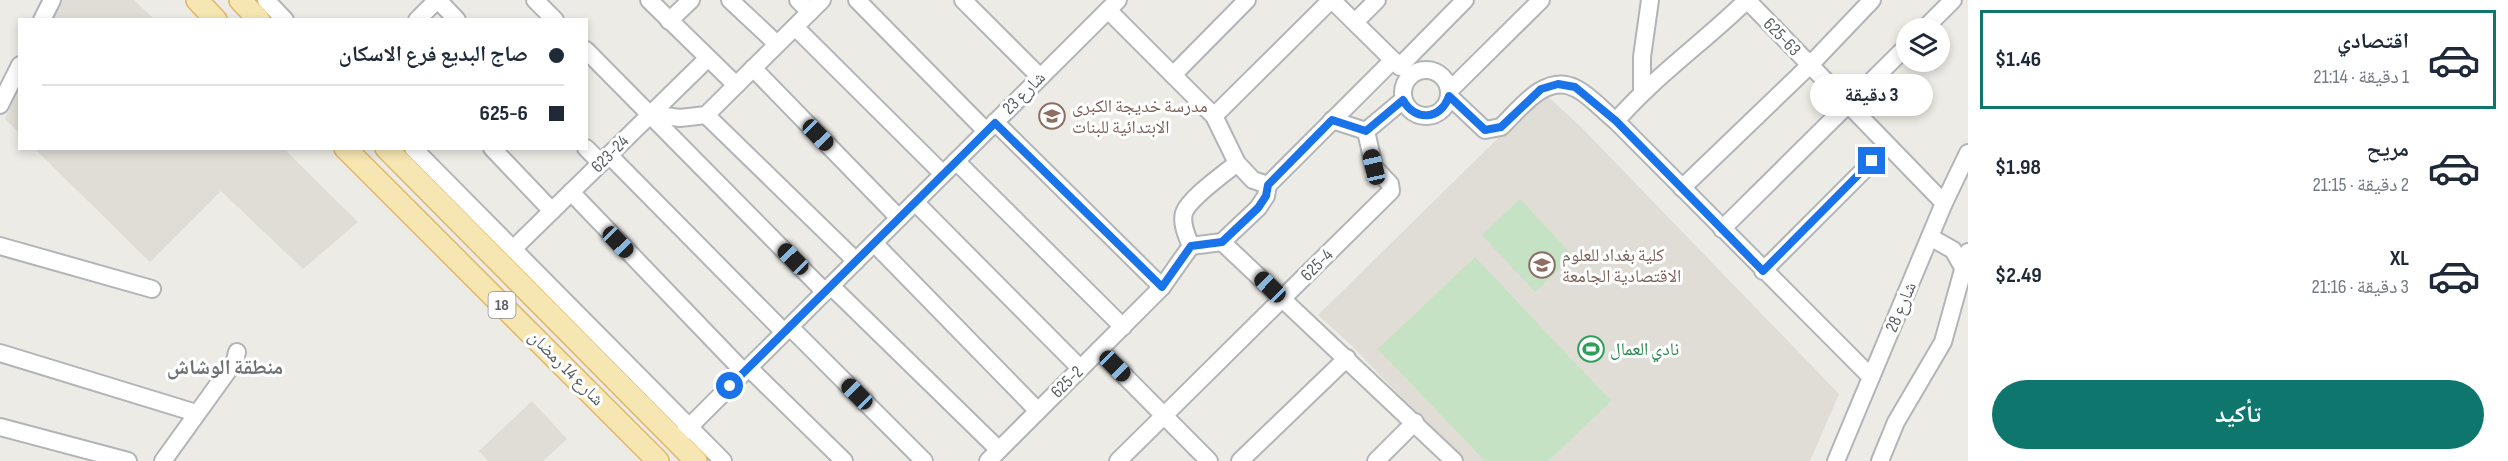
<!DOCTYPE html>
<html lang="ar">
<head>
<meta charset="utf-8">
<style>
  :root { --surface:#fff; --page:#f2f2f3; --text:#1f2937; --muted:#747a83; --line:#e0e1e3; --accent:#0f766e }
  body { margin:0; font-family:"Sofia Sans Condensed","Noto Naskh Arabic",sans-serif; background:var(--page); color:var(--text); direction:rtl; height:100vh; display:flex; flex-direction:column; font-size:22px; white-space:nowrap }
  * { box-sizing:border-box; margin:0 }
  p { font-size:20px; color:var(--muted) }
  .icon { flex:none; width:33px; height:33px; fill:none; stroke:currentColor; stroke-width:2; stroke-linecap:round; stroke-linejoin:round }
  .map { position:relative; flex:1; overflow:hidden; direction:ltr }
  .drawer { display:flex; flex-direction:column; background:var(--surface); width:540px }
  .drawer>* { flex:none }
  .hud { position:absolute; left:18px; top:18px; width:570px; height:132px; border-radius:0px; box-shadow:0 3px 9px #0003; direction:rtl; display:grid; align-content:center; height:132px; padding:0 24px; background:var(--surface) }
  .fabs { position:absolute; left:1896px; top:18px; display:grid; gap:12px }
  .fabs a { display:grid; place-items:center; width:54px; height:54px; border-radius:50%; background:var(--surface); box-shadow:0 3px 9px #0003; font-size:30px }
  .end { position:absolute; width:27px; height:27px; margin:-14px; border:8px solid #1a73e8; background:#fff; box-shadow:0 0 0 3px #fff }
  .from { border-radius:50% }
  .bubble { position:absolute; height:42px; border-radius:21px; background:var(--surface); box-shadow:0 3px 9px #0003; font-size:20px; font-weight:700; line-height:42px; text-align:center; direction:rtl }
  .car { position:absolute; width:18px; height:36px; margin:-18px -9px; border-radius:8px; box-shadow:0 0 4px 2px #0007; background:linear-gradient(#222 24%,#8ab4d8 0 40%,#222 0 76%,#8ab4d8 0 86%,#222 0) }
  .hud b { display:flex; align-items:center; gap:21px; height:57px; font-size:22px }
  .hud b+b { border-top:2px solid var(--line) }
  .hud i { width:15px; height:15px; background:var(--text) }
  ul { padding:10px 0 0; list-style:none }
  li { display:flex; align-items:center; gap:18px; height:99px; margin:0 12px 9px; padding:0 12px; border:3px solid transparent; border-radius:0px }
  li div { flex:1 }
  li b { display:block; font-size:22px }
  li em { font-style:normal; font-weight:700 }
  li.on { border-color:var(--accent) }
  li>.icon { width:54px; height:54px; stroke-width:1.5 }
  .action { display:flex; gap:12px; margin-top:auto; padding:12px 24px }
  .action a { flex:1; height:69px; border-radius:36px; background:var(--accent); color:#fff; font-size:24px; font-weight:700; line-height:69px; text-align:center }
  main { display:flex; flex:1; min-height:0 }
  .map>svg:first-child { display:block }
  .education { fill:#e0dcd6 }
  .green { fill:#c6e2c4 }
  .lines { fill:none; stroke-linecap:round; stroke-linejoin:round }
  .minor-casing { stroke:#b2b5b8; stroke-width:20 }
  .major-casing { stroke:#e1b869; stroke-width:24 }
  .minor { stroke:#fff; stroke-width:16 }
  .major { stroke:#f6e6b1; stroke-width:21 }
  .route { stroke:#1a73e8; stroke-width:8 }
  .labels { text-anchor:middle; dominant-baseline:central; stroke-width:6; stroke-linejoin:round; paint-order:stroke }
  .shield { fill:#fff; stroke:#8d9092; stroke-width:1.5 }
  .shield-label { font-size:16px; font-weight:bold; fill:#5c6063 }
  .street-label { font-size:18px; fill:#5c6063; stroke:#fff }
  .education-label { font-size:18px; fill:#785e54; stroke:#fff; text-anchor:start }
  .leisure-label { font-size:18px; fill:#27864d; stroke:#fff; text-anchor:start }
  .quarter-label { font-size:21px; font-weight:bold; fill:#6d7275; stroke:#fff }
</style>
</head>
<body>
<main>
<section class="drawer">
<ul>
<li class="on"><svg class="icon" aria-label="car" viewBox="0 0 24 24"><path d="M5 17H2v-5l4-1 3-4h7l3 4 3 1v5h-3M9 17h6M6 11h13"/><circle cx="7" cy="17" r="2"/><circle cx="17" cy="17" r="2"/></svg><div><b>اقتصادي</b><p>1 دقيقة · 21:14</p></div><em>$1.46</em></li>
<li><svg class="icon" aria-label="car" viewBox="0 0 24 24"><path d="M5 17H2v-5l4-1 3-4h7l3 4 3 1v5h-3M9 17h6M6 11h13"/><circle cx="7" cy="17" r="2"/><circle cx="17" cy="17" r="2"/></svg><div><b>مريح</b><p>2 دقيقة · 21:15</p></div><em>$1.98</em></li>
<li><svg class="icon" aria-label="car" viewBox="0 0 24 24"><path d="M5 17H2v-5l4-1 3-4h7l3 4 3 1v5h-3M9 17h6M6 11h13"/><circle cx="7" cy="17" r="2"/><circle cx="17" cy="17" r="2"/></svg><div><b>XL</b><p>3 دقيقة · 21:16</p></div><em>$2.49</em></li>
</ul>
<div class="action"><a>تأكيد</a></div>
</section>
<div class="map">
<svg width="1968" height="461" viewBox="0 0 1968 461">
  <rect width="100%" height="100%" fill="#edebe5"/>
  <g class="education">
    <path d="M62,0H134L154,19H53Z"/>
    <path d="M19,89V133L5,119Z"/>
    <path d="M1544,93L1581,127L1839,394L1810,461H1463L1351,345L1318,315Z"/>
    <path d="M35,149H284L358,222L303,269L221,191L150,262Z"/>
    <path d="M532,401L567,439L543,461H488L479,451Z"/>
  </g>
  <g class="green">
    <path d="M1520,199L1573,256L1535,292L1482,235Z"/>
    <path d="M1475,257L1611,401L1548,461H1485L1378,349Z"/>
  </g>
  <g class="lines">
    <g class="minor-casing">
      <g id="minor">
        <path d="M266,0L285,20"/>
        <path d="M438,0L457,20"/>
        <path d="M535,0L555,20"/>
        <path d="M649,0L736,85"/>
        <path d="M730,0L777,44"/>
        <path d="M798,0L810,12"/>
        <path d="M857,0L986,131"/>
        <path d="M963,0L1040,77"/>
        <path d="M1332,0L1400,67"/>
        <path d="M1747,0L1944,203"/>
        <path d="M1108,10L1214,116L1237,163L1253,180L1268,185"/>
        <path d="M42,20L52,0"/>
        <path d="M417,20L437,0"/>
        <path d="M669,21L691,0"/>
        <path d="M1355,22L1377,0"/>
        <path d="M795,27L943,174"/>
        <path d="M1925,28L1953,0"/>
        <path d="M586,50L825,292"/>
        <path d="M1400,66L1465,0"/>
        <path d="M753,68L899,218"/>
        <circle cx="1426" cy="93" r="23"/>
        <path d="M1173,75L1247,0"/>
        <path d="M1449,91L1541,0"/>
        <path d="M1642,91V57L1650,0"/>
        <path d="M1449,96L1485,130L1501,127C1520,109 1545,73 1575,88C1590,95 1603,111 1616,121L1871,377"/>
        <path d="M0,105L20,65"/>
        <path d="M651,114L680,118L706,115L822,0"/>
        <path d="M706,115L856,261"/>
        <path d="M1214,116L1331,0"/>
        <path d="M1616,121C1655,76 1704,42 1747,0"/>
        <path d="M995,122L1162,287"/>
        <path d="M1366,131L1403,100"/>
        <path d="M413,148L723,461"/>
        <path d="M492,148L552,211"/>
        <path d="M586,148L601,163"/>
        <path d="M609,155L784,332"/>
        <path d="M956,161L1123,327"/>
        <path d="M1682,188L1810,65L1872,0"/>
        <path d="M571,192L744,372"/>
        <path d="M915,202L1080,368"/>
        <path d="M1722,229L1906,47"/>
        <path d="M1930,237L1953,250L1965,271"/>
        <path d="M1222,242L1454,461"/>
        <path d="M874,243L1038,411"/>
        <path d="M0,246L152,289"/>
        <path d="M1191,246C1187,236 1181,224 1184,213C1189,198 1224,174 1237,163"/>
        <path d="M513,249L707,59"/>
        <path d="M1763,271L1888,146"/>
        <path d="M831,286L999,450"/>
        <path d="M790,327L924,461"/>
        <path d="M1099,350L1209,461"/>
        <path d="M0,353L196,413"/>
        <path d="M749,368L844,461"/>
        <path d="M0,427L128,461"/>
        <path d="M675,441L1118,0"/>
        <path d="M163,461L235,361L237,352"/>
        <path d="M988,461L1162,287L1191,246L1222,242L1258,208L1266,196L1268,185L1393,60"/>
        <path d="M1118,461L1391,191L1390,184L1374,167L1366,131L1332,120"/>
        <path d="M1240,461L1347,358"/>
        <path d="M1376,461L1415,422"/>
        <path d="M1836,461L1944,203L1968,153"/>
        <path d="M1880,461L1896,422L1943,342L1968,252"/>
      </g>
    </g>
    <g class="major-casing">
      <g id="major">
        <path d="M197,0L216,20"/>
        <path d="M240,0L259,20"/>
        <path d="M345,148L658,461"/>
        <path d="M386,148L696,461"/>
      </g>
    </g>
    <use href="#minor" class="minor"/>
    <use href="#major" class="major"/>
  </g>
  <g class="lines">
    <path class="route" d="M730,386L995,123L1162,287L1191,246L1222,242L1258,208L1266,196L1268,185L1332,120L1366,131L1403,100C1415,122 1441,120 1449,96L1485,130L1501,127L1541,89L1558,84L1575,87L1616,121L1763,271L1872,161"/>
  </g>
  <defs>
    <g id="school-ring" transform="scale(1.35)"><circle r="9.5" fill="#fff" stroke="#8d6e63" stroke-width="1.5"/><path d="M0-5L7-2L0 1L-7-2ZM-4 1L0 2.5L4 1V4Q0 6-4 4Z" fill="#8d6e63"/></g>
    <g id="university-ring" transform="scale(1.35)"><circle r="9.5" fill="#fff" stroke="#8d6e63" stroke-width="1.5"/><path d="M0-5L7-2L0 1L-7-2ZM-4 1L0 2.5L4 1V4Q0 6-4 4Z" fill="#8d6e63"/></g>
    <g id="stadium-ring" transform="scale(1.35)"><circle r="9.5" fill="#fff" stroke="#2e9e5b" stroke-width="1.5"/><path d="M0-5a6.5 5 0 1 0 0 10a6.5 5 0 1 0 0-10ZM-3.5-1.8h7v3.6h-7Z" fill="#2e9e5b"/></g>
  </defs>
  <g fill-rule="evenodd">
    <use href="#school-ring" x="1052" y="116"/>
    <use href="#university-ring" x="1542" y="265"/>
    <use href="#stadium-ring" x="1591" y="349"/>
  </g>
  <g class="labels">
    <rect class="shield" x="488.5" y="292" width="27" height="26" rx="4.5"/>
    <g class="shield-label">
      <text x="502" y="305">18</text>
    </g>
    <g class="street-label">
      <text transform="translate(1782 37) rotate(46)">625-63</text>
      <text transform="translate(1024 93) rotate(-45)">شارع 23</text>
      <text transform="translate(610 154) rotate(-45)">623-24</text>
      <text transform="translate(1317 265) rotate(-45)">625-4</text>
      <text transform="translate(1901 307) rotate(-67)">شارع 28</text>
      <text transform="translate(566 368) rotate(45)">شارع 14 رمضان</text>
      <text transform="translate(1067 382) rotate(-45)">625-2</text>
    </g>
    <g class="education-label">
      <text x="1072" y="106">مدرسة خديجة الكبرى<tspan x="1072" dy="21">الابتدائية للبنات</tspan></text>
      <text x="1562" y="255">كلية بغداد للعلوم<tspan x="1562" dy="21">الاقتصادية الجامعة</tspan></text>
    </g>
    <g class="leisure-label">
      <text x="1610" y="349">نادي العمال</text>
    </g>
    <g class="quarter-label">
      <text x="225" y="367">منطقة الوشاش</text>
    </g>
  </g>
</svg>
<div class="fabs">
<a><svg class="icon" aria-label="layers" viewBox="0 0 24 24"><path d="M12 4l9 5-9 5-9-5zM3 14l9 5 9-5"/></svg></a>
</div>
<i class="end from" style="left:730px;top:386px"></i>
<i class="end" style="left:1872px;top:161px"></i>
<div class="bubble" style="left:1810px;top:74px;width:123px">3 دقيقة</div>
<i class="car" style="left:818px;top:135px;rotate:136deg"></i>
<i class="car" style="left:1374px;top:167px;rotate:347deg"></i>
<i class="car" style="left:618px;top:242px;rotate:136deg"></i>
<i class="car" style="left:793px;top:259px;rotate:316deg"></i>
<i class="car" style="left:1270px;top:287px;rotate:314deg"></i>
<i class="car" style="left:1115px;top:366px;rotate:135deg"></i>
<i class="car" style="left:857px;top:394px;rotate:315deg"></i>
<div class="hud">
<b><i class="from"></i>صاج البديع فرع الاسكان</b>
<b><i></i>625-6</b>
</div>
</div>
</main>
</body>
</html>
